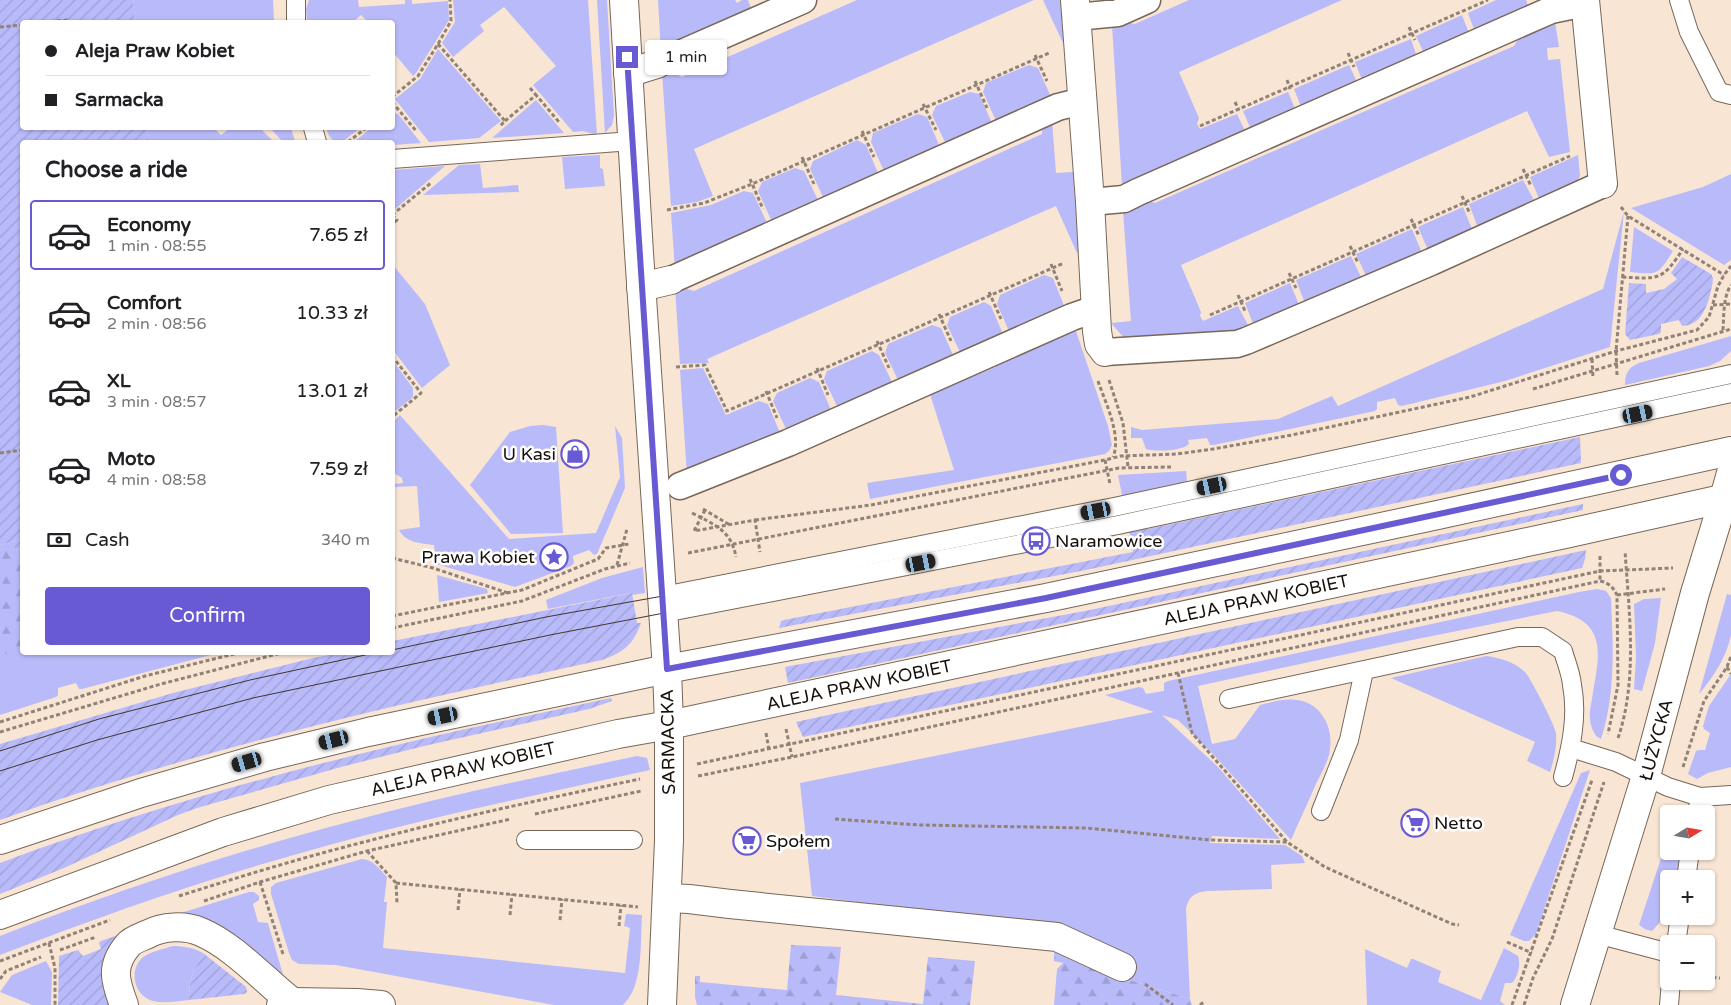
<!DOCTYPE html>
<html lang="en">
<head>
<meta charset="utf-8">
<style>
  :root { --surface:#fff; --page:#f6f6f6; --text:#202124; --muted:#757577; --line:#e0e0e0; --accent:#685ad3 }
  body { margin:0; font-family:"Varela Round",sans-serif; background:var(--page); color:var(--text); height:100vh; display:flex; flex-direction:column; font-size:19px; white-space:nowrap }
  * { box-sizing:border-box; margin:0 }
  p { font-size:16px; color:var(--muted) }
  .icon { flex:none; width:28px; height:28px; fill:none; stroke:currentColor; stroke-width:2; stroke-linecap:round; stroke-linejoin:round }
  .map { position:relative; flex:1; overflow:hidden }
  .panel { position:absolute; left:20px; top:140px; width:375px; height:515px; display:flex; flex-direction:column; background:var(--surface); border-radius:5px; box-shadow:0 1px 4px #0004 }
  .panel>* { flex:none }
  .hud { position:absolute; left:20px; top:20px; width:375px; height:110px; border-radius:5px; box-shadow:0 1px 4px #0004; display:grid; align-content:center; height:110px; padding:0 25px; background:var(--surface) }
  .needle { width:32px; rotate:79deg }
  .fabs { position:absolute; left:1660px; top:805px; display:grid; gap:10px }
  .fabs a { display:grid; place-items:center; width:55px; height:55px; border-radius:5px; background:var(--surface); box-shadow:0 1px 4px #0004; font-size:25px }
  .end { position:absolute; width:22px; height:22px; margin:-11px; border:6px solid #685ad3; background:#fff; box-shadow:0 0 0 2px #fff }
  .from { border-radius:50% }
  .bubble { position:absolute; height:35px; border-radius:5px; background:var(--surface); box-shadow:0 1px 4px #0004; font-size:16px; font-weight:600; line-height:35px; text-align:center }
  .car { position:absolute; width:15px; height:30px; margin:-15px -8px; border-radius:6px; box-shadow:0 0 4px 1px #0007; background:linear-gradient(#222 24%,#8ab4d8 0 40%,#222 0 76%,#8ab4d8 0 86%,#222 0) }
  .hud b { display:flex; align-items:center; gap:18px; height:48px; font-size:19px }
  .hud b+b { border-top:1px solid var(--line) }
  .hud i { width:12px; height:12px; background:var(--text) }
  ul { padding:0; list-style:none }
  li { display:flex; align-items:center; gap:15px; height:70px; margin:0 10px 8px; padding:0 15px; border:2px solid transparent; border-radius:5px }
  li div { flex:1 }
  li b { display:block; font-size:19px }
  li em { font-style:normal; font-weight:600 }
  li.on { border-color:var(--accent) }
  li>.icon { width:45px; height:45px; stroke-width:1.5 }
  h2 { padding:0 25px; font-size:22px; line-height:60px }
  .pay { display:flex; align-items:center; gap:12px; height:55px; padding:0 25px; font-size:19px }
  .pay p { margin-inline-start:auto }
  .primary-button { display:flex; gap:10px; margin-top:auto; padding:10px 25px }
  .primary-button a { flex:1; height:58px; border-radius:5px; background:var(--accent); color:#fff; font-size:20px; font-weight:600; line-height:58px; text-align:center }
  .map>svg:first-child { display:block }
  .green { fill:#b9bafa }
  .forest { fill:url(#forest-firs) }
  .garden { fill:url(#garden-furrows) }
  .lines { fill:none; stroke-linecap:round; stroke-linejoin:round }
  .service-casing { stroke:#786758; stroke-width:20 }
  .pedestrian-casing { stroke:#786758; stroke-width:29 }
  .minor-casing { stroke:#786758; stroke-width:30 }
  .tertiary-casing { stroke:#786758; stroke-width:30 }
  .path { stroke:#908276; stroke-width:3; stroke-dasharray:4 2.5; stroke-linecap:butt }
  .service { stroke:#fff; stroke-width:18 }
  .pedestrian { stroke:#fff; stroke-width:26 }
  .minor { stroke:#fff; stroke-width:28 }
  .tertiary { stroke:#fff; stroke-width:28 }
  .tram { stroke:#40362e; stroke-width:1 }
  .route { stroke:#685ad3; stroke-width:6 }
  .labels { text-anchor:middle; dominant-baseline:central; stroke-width:5; stroke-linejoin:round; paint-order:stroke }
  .poi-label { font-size:18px; fill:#18110b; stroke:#fff; text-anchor:start }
  .street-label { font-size:18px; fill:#18110b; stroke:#fff }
</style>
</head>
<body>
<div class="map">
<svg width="1731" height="1005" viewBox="0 0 1731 1005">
  <defs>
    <pattern id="forest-firs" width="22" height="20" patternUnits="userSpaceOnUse" patternTransform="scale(1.25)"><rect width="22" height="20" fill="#b9bafa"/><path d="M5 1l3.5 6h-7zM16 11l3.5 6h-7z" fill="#9e9fd5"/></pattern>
    <pattern id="garden-furrows" width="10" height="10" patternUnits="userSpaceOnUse" patternTransform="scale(1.25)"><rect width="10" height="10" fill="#b9bafa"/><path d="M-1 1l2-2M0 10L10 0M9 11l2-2" fill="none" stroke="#9e9fd5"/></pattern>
  </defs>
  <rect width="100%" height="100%" fill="#f9e5d4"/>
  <g class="green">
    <path d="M133,0H273L274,22H135Z"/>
    <path d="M309,0H358L359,7L405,4V0H412V4L448,1L449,20L416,73L413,76L393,52L392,22H368L361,15L353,22H307L306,9Z"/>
    <path d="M453,0H588L597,135L583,131L573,132L533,85L556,66L504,7L480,25L484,31L453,57L442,43L455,22Z"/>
    <path d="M597,0H607L614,116L612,125L605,133Z"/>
    <path d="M658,0H735L737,3L742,0H748L752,11L661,53Z"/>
    <path d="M857,0H1034L694,149L713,196L697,202L671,206L662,72L668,70L682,77Z"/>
    <path d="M1043,0H1061L1064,41L1063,43Z"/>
    <path d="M1189,0H1342L1179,72L1199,118L1197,124L1200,129L1237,114L1245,131L1122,186L1112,25L1119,21L1135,24Z"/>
    <path d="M1496,0H1526L1529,8L1475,32L1468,13Z"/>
    <path d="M1462,15L1469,33L1424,53L1416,36Z"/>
    <path d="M1554,15L1559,47L1547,48L1548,60L1560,59L1570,152L1549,157L1527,111L1181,265L1201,312L1200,316L1203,321L1238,306L1249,327V332L1125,339L1111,323L1131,321L1123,211L1141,198L1155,203L1514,46L1523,31Z"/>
    <path d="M1411,39L1417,57L1362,80L1355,62Z"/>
    <path d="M438,49L501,121L479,138L429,142L395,99L420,79Z"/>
    <path d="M1029,65L1038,68L1051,97L996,121L983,92L986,83Z"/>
    <path d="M1349,65L1357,82L1302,109L1294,89Z"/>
    <path d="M970,92L979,94L992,123L946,144L932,115L936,106Z"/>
    <path d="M1288,92L1296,111L1252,132L1243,111Z"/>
    <path d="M536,100L564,133L492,138Z"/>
    <path d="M393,113L398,114L421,143L393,145L392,142H354L371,128H392Z"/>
    <path d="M918,114L927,117L940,147L884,171L871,142L873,133Z"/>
    <path d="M1052,120L1056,173L1073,172L1079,251L1077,253L1056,206L707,359L709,363L680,364L675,288L679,287L694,291L1042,134L1043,121Z"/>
    <path d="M147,128H214L221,135L230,128H260L274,142H149Z"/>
    <path d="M270,128H291L295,142H283Z"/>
    <path d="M326,128H360L342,142L334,141L329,136Z"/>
    <path d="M857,140L866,145L878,173L824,199L810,169L813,161Z"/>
    <path d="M600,155V168L603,169L605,186L565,189L562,157Z"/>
    <path d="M1578,155L1580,176L1575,185L1540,201L1530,177Z"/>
    <path d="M480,164L483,188L518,185L519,192L423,195L459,165Z"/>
    <path d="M445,166L394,210L392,201L393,170Z"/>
    <path d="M795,168L804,171L819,202L772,222L758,191L762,182Z"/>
    <path d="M1731,174V260L1724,265L1631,208L1703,187Z"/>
    <path d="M1523,180L1535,202L1478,228L1469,204Z"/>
    <path d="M744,191L753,193L767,223L675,270L671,213L711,205Z"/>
    <path d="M1463,207L1472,229L1428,250L1418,227Z"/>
    <path d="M1624,211L1610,347L1505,381L1402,406L1398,405L1395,398L1377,402V409L1375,411L1214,445H1210L1207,438L1188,440L1189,444C1183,451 1155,452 1146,449L1142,438H1131V427L1142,430L1278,419L1332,396L1338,406L1603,289Z"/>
    <path d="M1634,227L1673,251C1658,275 1658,275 1630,272Z"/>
    <path d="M1412,229L1422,253L1367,278L1356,254Z"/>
    <path d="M1351,256L1362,279L1306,306L1296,280Z"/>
    <path d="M393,265L425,304L450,365L422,388L393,350Z"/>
    <path d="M1044,275L1053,278L1065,308L1009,331L997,304L1000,295Z"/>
    <path d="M1290,283L1300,307L1254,326L1245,303Z"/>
    <path d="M984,302L991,306L1003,334L961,354L947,325L950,317Z"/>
    <path d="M932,325L941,328L954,357L899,382L885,353L888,344Z"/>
    <path d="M1068,329L1076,331L1108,426L1112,445L1109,451L1105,454L870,499L867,483L954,470L930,394L996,367V360Z"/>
    <path d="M1731,336V351L1720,361L1709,366L1625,385C1625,373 1628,368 1639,363Z"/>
    <path d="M872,351L879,355L892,382V386L838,408L824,379L827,371Z"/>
    <path d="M393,361L413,388V397L393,413Z"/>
    <path d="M703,368L726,415L759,401L768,404L780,433L687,475L680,370Z"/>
    <path d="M810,378L819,382L831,410L787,431L773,401L777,393Z"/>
    <path d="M400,415L509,539L596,533L620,477L615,426L622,438L625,488L597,554L594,555L589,550L573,556L574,563L571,566L515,587L436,564L434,545C420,543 406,543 399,530L420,527L417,486L395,487L394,484L403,483L402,478L394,473L393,422Z"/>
    <path d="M543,425L556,427L563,533L511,534L470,485L510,432L530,426Z"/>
    <path d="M1186,471L1187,482L1140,492L1123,500L1118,475Z"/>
    <path d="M0,545L15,550L22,568V652L218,653L82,689H79L76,683L58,688V695L56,697L0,715Z"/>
    <path d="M643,567L645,593L632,595L631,593L548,609L546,600L602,578Z"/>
    <path d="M437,575L487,589L488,593L439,602Z"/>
    <path d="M1597,589L1606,591L1611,598C1613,646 1616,693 1601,739L1596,736C1593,731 1590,725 1590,718C1589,712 1591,705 1592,699C1598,659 1611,622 1557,611L1412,640L1198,686L1212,744L1235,739L1260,705C1280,700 1301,694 1318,710C1328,721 1332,734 1330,749C1329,761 1321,773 1316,784C1308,803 1299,821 1291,840L1212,753L1178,720L1162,715L1218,767L1280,839L1212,836L1210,843L1285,845L1302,856L1305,863L1271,865L1272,889L1207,891C1194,893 1189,896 1186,909L1190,999L1120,977L1056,929L812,896L800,783L1154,712L1105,695L1139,687L1143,688L1146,694L1164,691V683L1168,681L1579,592Z"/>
    <path d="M1727,594L1731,595C1731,607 1731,622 1731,635C1726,658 1714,676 1699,694Z"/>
    <path d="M1661,598L1655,643L1642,691L1634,689L1636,657L1634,604L1644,599Z"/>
    <path d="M1486,656C1501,658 1514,662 1525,672C1530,677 1556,727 1556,734C1557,746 1554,760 1550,772L1527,761L1535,742L1391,678Z"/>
    <path d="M1731,674V767L1708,773L1697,779L1688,774L1696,751L1699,750H1705L1710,733L1704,729L1703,726L1709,706Z"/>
    <path d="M637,756L647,758L650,770C536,795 420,819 308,851C203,880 101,916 0,955V936C116,891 236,851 356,820C449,795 543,776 637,756Z"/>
    <path d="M1590,770L1536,934L1529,941H1524L1510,935L1581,773Z"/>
    <path d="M1669,834V851H1680L1676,879H1669V912L1652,931L1645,929L1639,925Z"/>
    <path d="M362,859C373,859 380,870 387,877L384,902H387L383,948L625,973L630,928L624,926L626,914L642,915C640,943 644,985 623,1005H554L336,965L299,964L292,960L289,953L271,894V887L276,883Z"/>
    <path d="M249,892H254L259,896V900L253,904L258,922L268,923L284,978L171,916Z"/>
    <path d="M173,946C185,946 193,948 203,953C193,971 189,979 189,1000C177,1001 164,1004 153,1001C134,996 128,970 143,957C152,951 163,949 173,946Z"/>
    <path d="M1504,948L1518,956C1521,964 1518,977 1512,983H1505L1500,1001L1505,1005H1367L1365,949L1407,968L1411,959H1413L1441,971L1438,982L1481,1000Z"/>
    <path d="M46,961L52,972L51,1005H32L0,992L12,975Z"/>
  </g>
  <g class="forest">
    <path d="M15,541V550L22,549V647L0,656V545Z"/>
    <path d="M791,945L841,947L836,995L923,1004L928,957L975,961L970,1005H697L695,997V976H700V982L787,990Z"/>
    <path d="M1054,948L1120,977L1190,999L1192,1005H1054L1057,969L1063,963L1054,961Z"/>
  </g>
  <g class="garden">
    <path d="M0,0H133L135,22H22V128H147L149,142H22V549L15,550V541L0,545Z"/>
    <path d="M1682,257L1711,274L1713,278C1713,285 1710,292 1709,299C1704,313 1699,325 1682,326L1679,320L1661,324V332L1659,334L1630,340L1625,334L1629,283L1646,284V293L1664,289L1677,279L1671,273Z"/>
    <path d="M1580,437L1581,463L1086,570L779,628L781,621L784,620L1133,552L1129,529H1148Z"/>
    <path d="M1583,504V510L788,683L785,667L1090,610Z"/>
    <path d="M1586,550L1585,559L1582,568L803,737L796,722Z"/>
    <path d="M632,593L637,623H641C633,645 624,652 602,660C399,704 196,749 0,820V744L173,693L313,658L340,653L392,652L393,641Z"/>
    <path d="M611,698L612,701L589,709L424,746L341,767L197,808L178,815L64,868L0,894V863C137,812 279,772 422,739C485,724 548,712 611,698Z"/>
    <path d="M130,931L112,1005H58L59,956L78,950L83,956L101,949L99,943L101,941Z"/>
    <path d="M203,953L246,987L247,992L244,994L189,1000C189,979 193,971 203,953Z"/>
  </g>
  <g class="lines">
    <g class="service-casing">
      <g id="service">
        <path d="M296,0V22"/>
        <path d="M1679,0L1689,32L1719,92L1731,95"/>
        <path d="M313,128L317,142"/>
        <path d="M392,159L632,141"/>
        <path d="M663,596L1114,507L1731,374"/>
        <path d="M664,613L1118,525L1731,393"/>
        <path d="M1229,699L1518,637H1542L1563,651C1566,662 1571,673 1572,685C1578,716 1571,748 1563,777"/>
        <path d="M1571,748L1616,762L1668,787L1700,797L1731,795"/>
        <path d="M1321,811L1349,740L1364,671"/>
        <path d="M1697,814L1700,797"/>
        <path d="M526,840H633"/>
        <path d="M1686,879L1690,851"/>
        <path d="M1597,934L1669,953"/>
        <path d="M1676,944L1680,916"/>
        <path d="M1669,1005L1671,981"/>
      </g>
    </g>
    <g class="pedestrian-casing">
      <g id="pedestrian">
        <path d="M1076,17L1118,13L1147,0"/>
        <path d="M657,64L803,0"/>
        <path d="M1090,202L1124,199L1138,192L1551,10L1585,3"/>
        <path d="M671,280L1058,107L1082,101"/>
        <path d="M1105,352L1237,344L1246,341L1431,262L1603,184"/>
        <path d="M680,486L788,443L1072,317L1095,309"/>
      </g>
    </g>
    <g class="minor-casing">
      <g id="minor">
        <path d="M624,0L639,253L667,669L669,725V840L662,1005"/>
        <path d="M1075,0L1090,202L1097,331L1099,344L1105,352"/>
        <path d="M1585,0L1603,184"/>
        <path d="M628,73L657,64"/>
        <path d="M641,287L671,280"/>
        <path d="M667,898L689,899L730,904L1057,937L1122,967"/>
        <path d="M124,1005C115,981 110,966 128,945C133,939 142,937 148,934C163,926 185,925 201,932C234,946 264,980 292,1002"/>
        <path d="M281,1005L292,1002L357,1003L381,1005"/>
        <path d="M1575,1005L1646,776L1695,593L1724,498"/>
      </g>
    </g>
    <g class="tertiary-casing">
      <g id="tertiary">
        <path d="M1724,498L1731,473"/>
        <path d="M0,840L141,793L265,757L368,732L667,669L1046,598L1433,516L1731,451"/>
        <path d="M0,915L223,832L329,800L618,734L669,725L1565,534L1731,497"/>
      </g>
    </g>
    <g class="path">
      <path d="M44,22L68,20"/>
      <path d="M0,27L22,25"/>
      <path d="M1409,27L1415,40"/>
      <path d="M438,44L505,121L500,126"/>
      <path d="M1348,53L1354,67"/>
      <path d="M1035,55L1047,81"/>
      <path d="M1287,80L1290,89"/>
      <path d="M975,81L987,108"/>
      <path d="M530,88L536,95"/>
      <path d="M392,97L418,76L438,44L451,21L450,0"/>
      <path d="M392,102L417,132"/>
      <path d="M1235,102L1239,110"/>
      <path d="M923,104L936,130"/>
      <path d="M505,121L536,95L559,122"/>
      <path d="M1200,126L1488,0"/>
      <path d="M862,131L874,157"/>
      <path d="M348,142L366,128"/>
      <path d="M802,157L814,184"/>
      <path d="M1523,169L1531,186"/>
      <path d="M750,179L763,209"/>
      <path d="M1462,196L1470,214"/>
      <path d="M1621,207L1628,216L1724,275"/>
      <path d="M667,210L704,203L752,184L1049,53"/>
      <path d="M392,215L432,182"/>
      <path d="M392,215L397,220L392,224"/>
      <path d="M1411,219L1419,236"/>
      <path d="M1350,246L1358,263"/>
      <path d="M1051,264L1062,291"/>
      <path d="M1289,273L1296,288"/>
      <path d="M1622,277C1659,279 1662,281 1683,249"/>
      <path d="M989,292L1001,319"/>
      <path d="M1238,295L1245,311"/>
      <path d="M1713,305L1731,304"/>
      <path d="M939,314L951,341"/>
      <path d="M1210,315L1570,156"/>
      <path d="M1723,330C1724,315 1723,297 1731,285"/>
      <path d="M877,341L889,368"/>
      <path d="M392,356L421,393L392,417"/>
      <path d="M1592,359L1593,378"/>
      <path d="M676,367L705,365L727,411L1064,263"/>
      <path d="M817,368L828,395"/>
      <path d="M1617,375L1616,351L1628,216"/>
      <path d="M1109,380L1123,423L1128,467"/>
      <path d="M1098,381C1105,402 1122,435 1113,457"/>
      <path d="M1533,389L1731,329"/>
      <path d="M766,391L777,418"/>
      <path d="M0,453L22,450"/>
      <path d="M1105,460L1110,484"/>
      <path d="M703,509L730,525"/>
      <path d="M705,510L694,531L755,520L760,552"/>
      <path d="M692,513C715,525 731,530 736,557"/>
      <path d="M755,520L871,505L1105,460L1121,456L1177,454L1213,449L1292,435L1470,397L1616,351L1697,330L1709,317L1718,286L1724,275L1731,266"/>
      <path d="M688,553L1119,468L1171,467"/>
      <path d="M1600,556V581"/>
      <path d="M392,558L433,568L508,593"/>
      <path d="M617,565L627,529"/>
      <path d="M1617,595L1665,589"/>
      <path d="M392,616L522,590L598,559L606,548L629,544"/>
      <path d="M392,628L522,601L605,569L630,563"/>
      <path d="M1727,667L1731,674"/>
      <path d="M1178,673L1192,733L1287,842L1325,867L1452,924L1459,925"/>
      <path d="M0,722L145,676L242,652"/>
      <path d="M786,729L792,757"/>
      <path d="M0,732L161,684L285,652"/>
      <path d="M766,733L769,750"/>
      <path d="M1618,738C1638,680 1629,611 1625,551"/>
      <path d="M697,764L1600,571L1673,568"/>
      <path d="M1683,767L1704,701L1727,667L1731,656"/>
      <path d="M698,776L792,757L1600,581C1609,583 1613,587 1617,595L1618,685L1608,734"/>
      <path d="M535,814L641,791"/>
      <path d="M835,819L919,825L1086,828L1211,840L1287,842"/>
      <path d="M367,851L396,883L397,903"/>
      <path d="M260,882L283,954"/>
      <path d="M396,883L638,907"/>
      <path d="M179,896C242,876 304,857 368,841C458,817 549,798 640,779"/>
      <path d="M204,901L260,882L367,851L511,819"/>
      <path d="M458,910L460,889"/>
      <path d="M510,915L512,894"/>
      <path d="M560,920L562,899"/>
      <path d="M619,926L621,905"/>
      <path d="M1507,942L1532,953"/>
      <path d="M49,943L55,968V1005"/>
      <path d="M60,950L96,937"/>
      <path d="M0,961L110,920"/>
      <path d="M1706,977L1720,978"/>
      <path d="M0,979L6,971L41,957"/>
      <path d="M1145,984L1173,1005"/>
      <path d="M1200,1005L1205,1001"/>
      <path d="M1512,1005L1592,780"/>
      <path d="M1524,1005L1533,978L1552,939L1604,782"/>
    </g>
    <use href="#service" class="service"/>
    <use href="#pedestrian" class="pedestrian"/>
    <use href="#minor" class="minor"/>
    <use href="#tertiary" class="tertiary"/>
    <g class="tram">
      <path d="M392,650L546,617L663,596"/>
      <path d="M0,751L99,719L250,680L379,652"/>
      <path d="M0,771L97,740L253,698L550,635L664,613"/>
    </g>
  </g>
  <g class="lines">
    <path class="route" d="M627,57L667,669L1046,598L1621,475"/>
  </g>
  <defs>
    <g id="shop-ring" transform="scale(1.4375)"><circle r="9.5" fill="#fff" stroke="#685ad3" stroke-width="1.5"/><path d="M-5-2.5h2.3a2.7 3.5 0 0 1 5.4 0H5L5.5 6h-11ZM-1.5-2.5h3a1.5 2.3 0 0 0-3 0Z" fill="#685ad3"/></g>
    <g id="bus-ring" transform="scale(1.4375)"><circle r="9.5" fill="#fff" stroke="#685ad3" stroke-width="1.5"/><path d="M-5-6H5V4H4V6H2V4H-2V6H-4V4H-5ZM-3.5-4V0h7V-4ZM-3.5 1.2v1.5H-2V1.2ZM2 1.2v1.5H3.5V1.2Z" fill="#685ad3"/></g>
    <g id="sight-ring" transform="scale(1.4375)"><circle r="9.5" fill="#fff" stroke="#685ad3" stroke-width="1.5"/><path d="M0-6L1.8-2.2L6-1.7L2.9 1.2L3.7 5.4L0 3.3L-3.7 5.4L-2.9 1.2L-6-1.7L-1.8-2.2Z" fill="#685ad3"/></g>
    <g id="supermarket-ring" transform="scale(1.4375)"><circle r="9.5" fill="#fff" stroke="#685ad3" stroke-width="1.5"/><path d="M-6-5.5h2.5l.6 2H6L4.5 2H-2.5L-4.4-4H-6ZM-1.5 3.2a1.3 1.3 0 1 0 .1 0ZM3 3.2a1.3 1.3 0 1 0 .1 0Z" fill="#685ad3"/></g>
  </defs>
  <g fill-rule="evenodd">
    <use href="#shop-ring" x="575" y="454"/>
    <use href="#bus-ring" x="1036" y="541"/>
    <use href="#sight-ring" x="554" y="557"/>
    <use href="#supermarket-ring" x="1415" y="823"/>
    <use href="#supermarket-ring" x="747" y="841"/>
  </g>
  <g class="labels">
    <g class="poi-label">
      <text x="556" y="454" text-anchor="end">U Kasi</text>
      <text x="1055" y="541">Naramowice</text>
      <text x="535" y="557" text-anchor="end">Prawa Kobiet</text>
      <text x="1434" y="823">Netto</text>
      <text x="766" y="841">Społem</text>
    </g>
    <g class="street-label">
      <text transform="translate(1256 600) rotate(-12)">ALEJA PRAW KOBIET</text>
      <text transform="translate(859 685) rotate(-12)">ALEJA PRAW KOBIET</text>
      <text transform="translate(1656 740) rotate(-75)">ŁUŻYCKA</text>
      <text transform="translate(668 742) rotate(-91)">SARMACKA</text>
      <text transform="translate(463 769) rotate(-13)">ALEJA PRAW KOBIET</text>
    </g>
  </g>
</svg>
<div class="fabs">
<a><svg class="needle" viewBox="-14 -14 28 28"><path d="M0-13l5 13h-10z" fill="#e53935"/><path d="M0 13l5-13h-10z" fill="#757577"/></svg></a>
<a>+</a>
<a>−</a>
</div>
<i class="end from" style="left:1621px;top:475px"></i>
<i class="end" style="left:627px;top:57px"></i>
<div class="bubble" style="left:645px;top:40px;width:82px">1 min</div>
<i class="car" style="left:1638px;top:414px;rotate:78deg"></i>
<i class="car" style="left:1212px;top:486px;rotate:258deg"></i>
<i class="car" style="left:1096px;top:511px;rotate:259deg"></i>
<i class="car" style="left:921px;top:563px;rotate:79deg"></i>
<i class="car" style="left:443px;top:716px;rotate:258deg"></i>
<i class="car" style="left:334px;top:740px;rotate:256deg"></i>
<i class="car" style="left:247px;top:762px;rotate:254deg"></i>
<div class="hud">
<b><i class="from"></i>Aleja Praw Kobiet</b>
<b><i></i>Sarmacka</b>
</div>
<section class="panel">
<h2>Choose a ride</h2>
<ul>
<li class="on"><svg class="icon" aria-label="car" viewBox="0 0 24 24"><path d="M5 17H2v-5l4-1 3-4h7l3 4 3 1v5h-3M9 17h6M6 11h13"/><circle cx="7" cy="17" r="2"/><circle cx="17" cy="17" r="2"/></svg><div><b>Economy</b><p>1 min · 08:55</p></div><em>7.65 zł</em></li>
<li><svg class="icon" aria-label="car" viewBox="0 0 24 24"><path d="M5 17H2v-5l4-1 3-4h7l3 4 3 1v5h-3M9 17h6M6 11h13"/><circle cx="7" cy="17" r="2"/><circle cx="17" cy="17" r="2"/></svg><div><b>Comfort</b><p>2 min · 08:56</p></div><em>10.33 zł</em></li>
<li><svg class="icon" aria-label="car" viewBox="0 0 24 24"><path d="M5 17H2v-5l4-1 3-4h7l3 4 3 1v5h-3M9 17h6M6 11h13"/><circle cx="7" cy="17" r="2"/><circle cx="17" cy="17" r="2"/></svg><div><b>XL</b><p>3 min · 08:57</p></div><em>13.01 zł</em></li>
<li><svg class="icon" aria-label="car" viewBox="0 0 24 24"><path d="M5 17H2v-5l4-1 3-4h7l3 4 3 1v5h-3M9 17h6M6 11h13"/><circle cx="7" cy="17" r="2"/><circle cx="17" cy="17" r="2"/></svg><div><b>Moto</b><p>4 min · 08:58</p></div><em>7.59 zł</em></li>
</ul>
<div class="pay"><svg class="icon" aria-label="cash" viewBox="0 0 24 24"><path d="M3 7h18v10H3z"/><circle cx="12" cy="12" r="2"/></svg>Cash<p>340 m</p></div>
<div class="primary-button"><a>Confirm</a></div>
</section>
</div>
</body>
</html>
